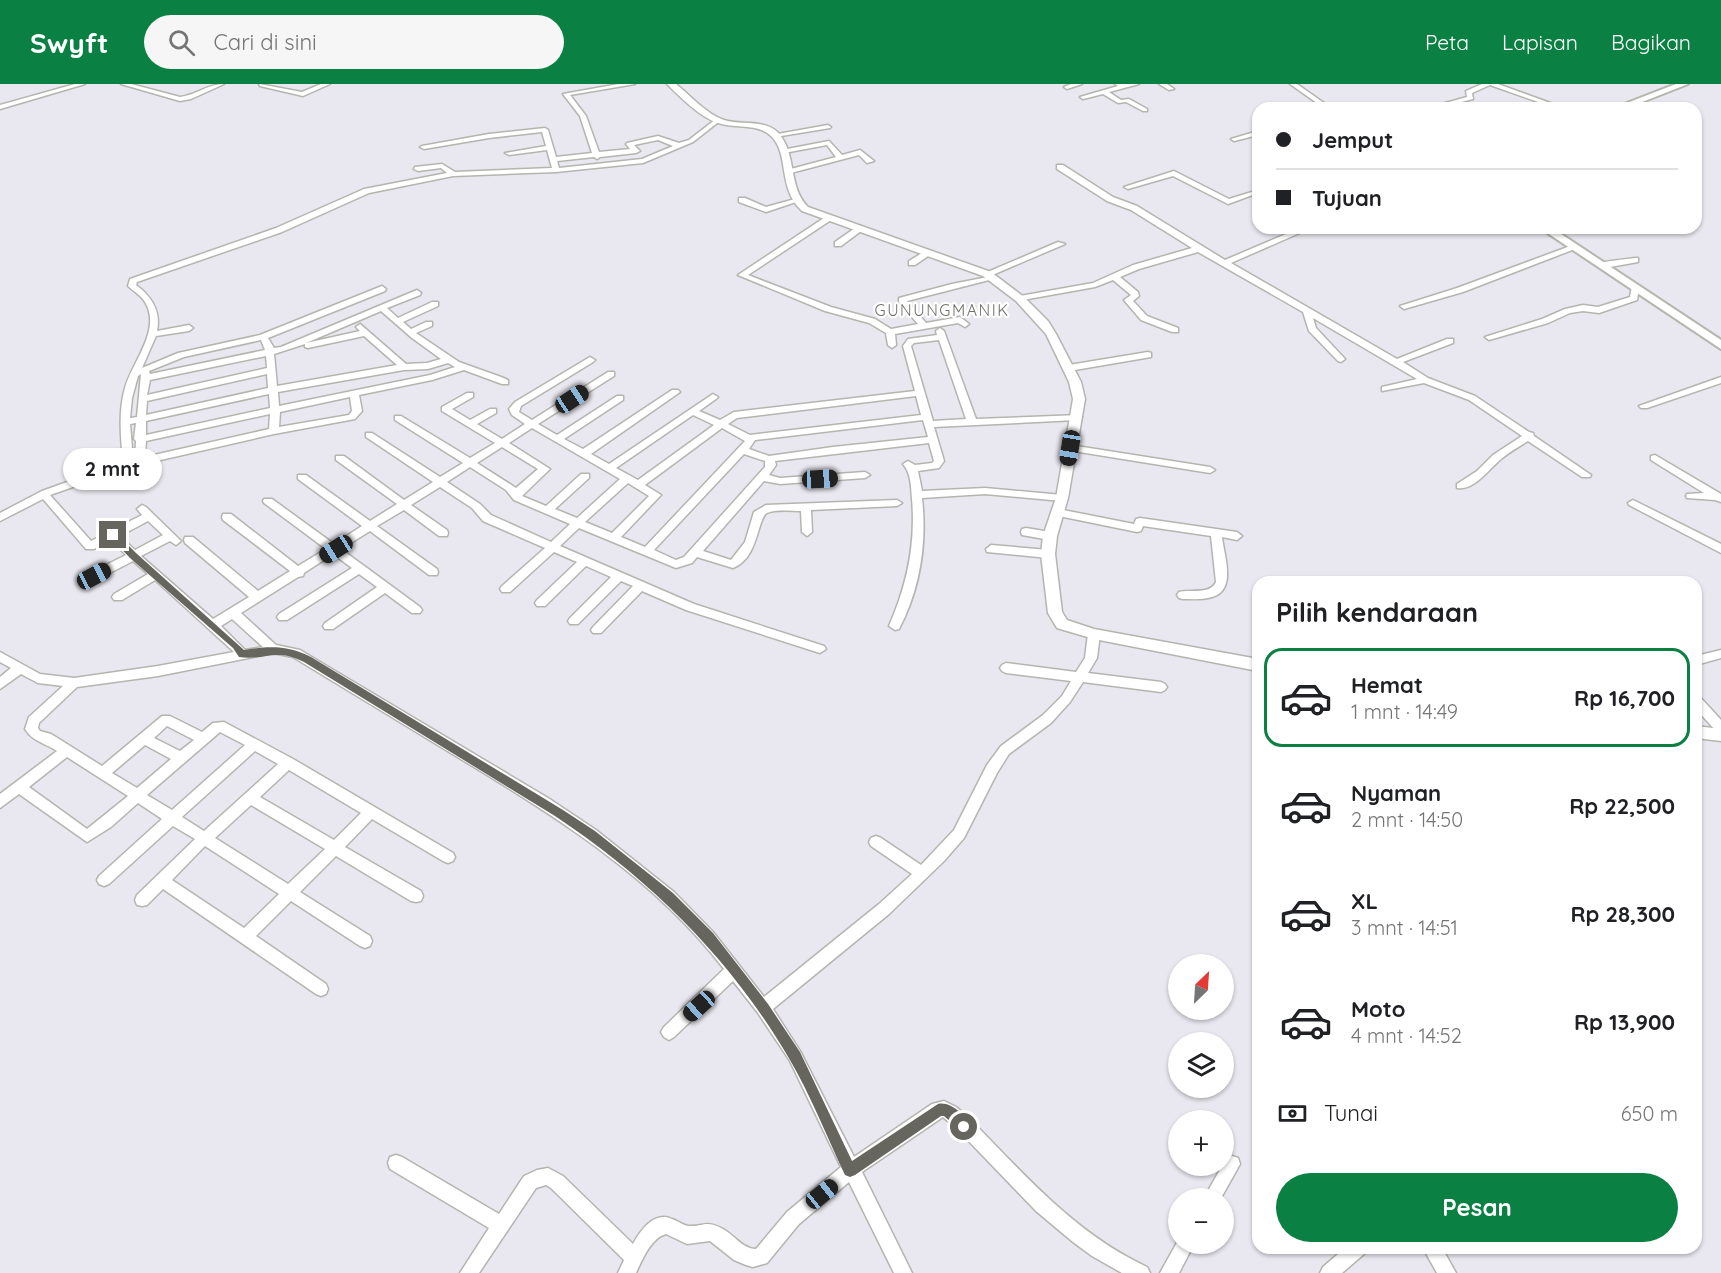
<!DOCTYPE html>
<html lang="id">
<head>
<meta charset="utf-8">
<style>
  :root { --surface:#fff; --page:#f6f6f6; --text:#202124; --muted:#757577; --line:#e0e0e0; --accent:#0b8043 }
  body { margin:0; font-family:Quicksand,sans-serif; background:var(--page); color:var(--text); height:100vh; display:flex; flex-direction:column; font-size:22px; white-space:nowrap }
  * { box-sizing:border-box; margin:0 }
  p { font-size:20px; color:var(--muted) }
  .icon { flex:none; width:33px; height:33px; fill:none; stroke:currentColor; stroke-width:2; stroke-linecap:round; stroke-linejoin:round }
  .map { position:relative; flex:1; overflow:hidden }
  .side { position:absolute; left:1252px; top:492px; width:450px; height:678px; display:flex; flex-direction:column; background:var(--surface); border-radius:18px; box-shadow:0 2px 4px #0004 }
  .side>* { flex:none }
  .hud { position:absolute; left:1252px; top:18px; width:450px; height:132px; border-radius:18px; box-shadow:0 2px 4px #0004; display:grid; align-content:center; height:132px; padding:0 24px; background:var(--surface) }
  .needle { width:39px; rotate:25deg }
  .controls { position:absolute; left:1168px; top:870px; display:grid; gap:12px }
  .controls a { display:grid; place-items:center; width:66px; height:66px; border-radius:50%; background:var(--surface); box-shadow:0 2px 4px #0004; font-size:30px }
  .end { position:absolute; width:27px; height:27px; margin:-14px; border:8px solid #66665e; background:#fff; box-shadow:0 0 0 3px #fff }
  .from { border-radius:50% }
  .bubble { position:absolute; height:42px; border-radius:21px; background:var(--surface); box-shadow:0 2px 4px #0004; font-size:20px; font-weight:700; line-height:42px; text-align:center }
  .car { position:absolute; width:18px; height:36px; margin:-18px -9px; border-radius:8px; box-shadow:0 0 4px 2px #0007; background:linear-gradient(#222 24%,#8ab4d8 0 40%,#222 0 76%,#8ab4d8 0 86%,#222 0) }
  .hud b { display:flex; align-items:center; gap:21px; height:57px; font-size:22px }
  .hud b+b { border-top:2px solid var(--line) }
  .hud i { width:15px; height:15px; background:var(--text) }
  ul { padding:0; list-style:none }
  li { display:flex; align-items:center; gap:18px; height:99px; margin:0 12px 9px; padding:0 12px; border:3px solid transparent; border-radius:18px }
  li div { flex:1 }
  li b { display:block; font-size:22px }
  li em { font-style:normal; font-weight:700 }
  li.current { border-color:var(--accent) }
  li>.icon { width:54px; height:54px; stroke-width:1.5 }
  h2 { padding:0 24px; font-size:27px; line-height:72px }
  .pay { display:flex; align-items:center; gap:15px; height:66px; padding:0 24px; font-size:22px }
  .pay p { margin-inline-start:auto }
  .button { display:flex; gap:12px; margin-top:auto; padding:12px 24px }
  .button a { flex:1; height:69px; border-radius:36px; background:var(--accent); color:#fff; font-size:24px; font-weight:700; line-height:69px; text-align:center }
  header { display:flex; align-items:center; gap:36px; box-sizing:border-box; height:84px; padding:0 30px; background:var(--accent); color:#fff }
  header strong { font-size:28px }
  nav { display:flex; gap:33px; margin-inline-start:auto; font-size:21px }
  .search { width:420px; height:54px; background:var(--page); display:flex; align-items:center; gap:15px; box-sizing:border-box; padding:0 21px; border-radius:33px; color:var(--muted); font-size:22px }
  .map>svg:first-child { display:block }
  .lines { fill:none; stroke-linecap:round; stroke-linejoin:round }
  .minor-casing { stroke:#b5b5af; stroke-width:3 }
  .tertiary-casing { stroke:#b5b5af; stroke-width:3 }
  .secondary-casing { stroke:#b5b6ae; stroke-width:4 }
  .minor { fill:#fff; fill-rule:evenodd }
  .tertiary { fill:#fff; fill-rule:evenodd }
  .secondary { fill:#fff; fill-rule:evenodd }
  .route { fill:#66665e }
  .labels { text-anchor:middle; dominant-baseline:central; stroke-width:4.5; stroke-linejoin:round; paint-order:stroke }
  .far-quarter-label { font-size:16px; letter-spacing:1.5px; fill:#73726a; stroke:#fff }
</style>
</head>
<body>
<header>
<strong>Swyft</strong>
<div class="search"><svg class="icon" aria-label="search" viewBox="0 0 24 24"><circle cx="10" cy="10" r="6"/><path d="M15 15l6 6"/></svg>Cari di sini</div>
<nav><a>Peta</a><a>Lapisan</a><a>Bagikan</a></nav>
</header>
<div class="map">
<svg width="1721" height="1189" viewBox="0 0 1721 1189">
  <rect width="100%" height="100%" fill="#e9e7ef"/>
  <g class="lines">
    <g class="minor-casing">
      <g id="minor">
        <path d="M75,0H85L0,25V21Z"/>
        <path d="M121,0H131L180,13C196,11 208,0 224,0L191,15L180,17Z"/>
        <path d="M259,0L302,8L321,0H330L303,12L260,2Z"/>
        <path d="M619,0H635L570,11L586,32L599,68L630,65L626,60L627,59L658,52L679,59L689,56L716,35L721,36L693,58L643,79L556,88L453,92L369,109L282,148L137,198L136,201C152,213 161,227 157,247L189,241L193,244L189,247L156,252L142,284L178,269L260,251L382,202L386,205L385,207L268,254L274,264L281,263L417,206L421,209L420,211L387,224L398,234L432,218H438V222L403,238L411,245L426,238H432V242L416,249L459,278L501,293L508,296V300H502L464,286L432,296L359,311L362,327L355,335L274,350L130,383L50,411L91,457L142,431L137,425L142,421L146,423L181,457L176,461L170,457L141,472L213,535L249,513L185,459L184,456L185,453H193L258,507L290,487L223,436L222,433L223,430H231L298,482L326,465L264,419L263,417L264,415H272L334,460L362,442L298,395V391H306L370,437L397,420L336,376V372H344L404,416L433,398L366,353V349H372L440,393L463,379L395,336V332H401L470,374L495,359L442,327V323L467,309H473V313L452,325L470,336L490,325H496V329L477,340L502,355L525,340L512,331L509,325L515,318L590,273L595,276L593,278L521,322L519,328L532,336L608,288H614V292L538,340L557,351L617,312H623V316L564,355L583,365L672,306H678L680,308L591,370L609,380L713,310L718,313L716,315L699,327L720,336L734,328L915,307L903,262L908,255L937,251L936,247L940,244L944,247L976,335L1080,331L1082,333L1077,336L934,343L944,377L939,384L918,387L922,407L985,404L1062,411L1067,414L1062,417L985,410L922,414C927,459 920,505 899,545L895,546L889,542C907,501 916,460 912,415C911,402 911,389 903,380L908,377L915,381L932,379L934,377L929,359L775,377L776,381L769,391L780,394L865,388L870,391L865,394L780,400L764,397L703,467L731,476L745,458L754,428L766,421L897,416L902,419L897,422L811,426L812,448L807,452L802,448L801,427C791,427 776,425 767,429C757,434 759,474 733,484L697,473L692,479L676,484L579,444L560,462L694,520L824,562L826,565L820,569L686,526L642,507L601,549H593L591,546L593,543L633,502L621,497L578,540H570L568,537L570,534L611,493L586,482L545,522H537L535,519L537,516L577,478L554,468L510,508H502L500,505L502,502L545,464L483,437L472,424L440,403L411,421L447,446L448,449L447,452H439L404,426L377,442L437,485L438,488L437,491H429L370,447L341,465L420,523L422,526L420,529H412L385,509L333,545H325L323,542L325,539L377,503L359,490L287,536H279L277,533L279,530L352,484L333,470L304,489L303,492L298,493L241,529L276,561L300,566L548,714L596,746L674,808L713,848L764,913L879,820L912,790L871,762L869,758L871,754L876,752L881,754L921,781L954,746L987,681L1001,662L1043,631L1062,612L1071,597L1006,589L1002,587L1000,584L1002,581L1006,579L1076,588L1085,574L1088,550L1094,546L1098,547L1100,550L1097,574L1088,589L1161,598L1165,600L1167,603L1165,606L1161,608L1083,598L1070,618L1051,639L1009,670L997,689L964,754L944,777L889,830L773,925L800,967L854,1073L932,1020L944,1017L956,1023L968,1033C1024,1090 1074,1149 1147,1183L1150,1189H1122L1092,1172L1073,1158L1036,1127L957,1045L943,1033L862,1088L912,1189H894L849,1098L799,1140L767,1179L753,1183L746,1181L734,1176L710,1157L687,1160L666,1150C651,1154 642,1176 636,1189H618L624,1176L551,1104L546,1101L536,1104L479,1189H460L489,1144L390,1085L388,1079L390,1073L396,1071L402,1073L499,1130L524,1092L537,1086L548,1084L563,1092L633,1160C641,1146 654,1127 672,1135C678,1137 684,1142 689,1142C704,1143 704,1136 721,1144C734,1150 742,1165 756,1165L787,1128L841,1083L790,977L758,929L733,897L674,953L669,956L664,953L661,948L664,943L724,885C655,795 560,735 464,677C407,642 350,608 293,573L273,569L158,592L77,603L39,639L38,644L40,647L51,650L102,682L162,632H170L202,648L213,639L224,638L293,675L453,769L455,773L453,777L448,779L443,777L372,735L345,763L421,807L423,812L421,817L416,818L411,817L336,772L300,808L370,852L372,857L370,862L365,864L360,862L291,817L256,852L326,900L328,905L326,910L321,912L316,910L163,805L147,821L142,822L137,821L135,816L137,811L195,755L173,742L109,800L104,802L99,800L97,796L99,792L162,735L138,719L111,743L87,758L19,710L0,724V710L57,667C45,659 32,657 25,645L29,633L63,602L38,599L21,590L0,605V593L11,584L0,578V568L40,590L74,594L158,582L234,568L155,496L122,516H114L112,513L114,510L148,490L133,477L98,495H90L88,492L90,489L126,471L111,456L94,465H86L43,415L0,437V429L42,407L123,378C121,354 118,328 125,304C132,278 162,246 145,218C141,211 133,207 128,202L130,195L276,144L364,105L447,89L441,84L418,87L414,85L415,83L442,80L455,88L552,84L547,66L509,71L505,69L546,62L542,48L489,54L424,65L420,63L422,62L489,50L545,44L548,46L556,73L592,69L580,32L563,10ZM658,56L673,62L642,75L559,84L557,77L594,73L597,75L600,73L636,69L640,67L634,61ZM381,227L412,254L441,275L427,279L406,280L360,240L356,243L360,247L306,259ZM364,252L397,281L277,302L274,270L305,260V263L308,264ZM261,256L265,266L150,290L149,287L184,273ZM939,256L966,335L933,337L911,262L914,259ZM266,272L267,284L147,311L150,296ZM448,279L455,283L430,291L279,322L278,308L404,286L428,285ZM141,290L137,333L130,334L132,314L138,292ZM267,290L268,304L146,331L147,317ZM269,310L270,324L146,351V337ZM916,312L921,331L750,351L728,340L737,334ZM350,313L352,327L349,331L279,343L280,328ZM270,330L269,345L145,373L146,357ZM693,331L714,341L638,396L616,384ZM923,336L928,353L833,363L769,372L749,365L755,356ZM136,339L134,355L136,357L135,375L133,376L130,340ZM532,344L620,395L577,434L555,425L589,394V390H581L546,422L522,412L550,385L509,359ZM722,344L745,357L645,463L621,453L661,411L645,401ZM502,363L538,385L516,404L477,379ZM744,370L765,377V383L684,473L676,476L654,466ZM470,383L506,406L514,416L570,440L551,458L491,431L480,420L447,398ZM628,399L649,412L612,449L585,438ZM148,437L163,451L135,466L120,452ZM232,535L263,563L245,566L221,542ZM167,642L194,656L180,667L154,654ZM220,648L245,661L172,726L147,711ZM145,661L171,675L137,704L112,689ZM255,667L278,680L204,747L182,733ZM67,673L128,712L87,745L29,703ZM289,686L361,729L334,756L260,713ZM251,721L325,765L288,800L215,754ZM205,762L279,810L244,844L172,796Z"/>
        <path d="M1071,0H1082L1067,5L1064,3Z"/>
        <path d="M1115,0H1139L1109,8L1121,16L1129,15L1147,25V27H1143L1126,18L1118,19L1103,10L1083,15L1080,13L1118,2Z"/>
        <path d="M1159,0H1167L1174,5L1169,6Z"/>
        <path d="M1290,0H1297L1331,24H1324Z"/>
        <path d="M1482,0H1498L1564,24H1555L1490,1L1472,9L1473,15L1438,24H1427L1467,13L1466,7Z"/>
        <path d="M828,41L831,43L830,44L775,53L772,51Z"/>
        <path d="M1258,47V51L1234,57L1231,55Z"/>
        <path d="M829,57L842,71L860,66L874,77L867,79L859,71L787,90V86L836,73L827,61L784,69L782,68V66Z"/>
        <path d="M1057,81H1063L1113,113L1137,122L1225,176L1300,144H1311L1231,179L1397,275L1447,255H1453V259L1403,278L1428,294L1475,312L1529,348L1533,349L1534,352L1591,391L1590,393H1582L1528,357C1519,363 1509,368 1500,376C1489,385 1474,407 1457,404V400L1477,387L1493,371L1522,352L1469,316L1424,299L1382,307V303L1417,295L1313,234L1316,244L1345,275L1341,278L1338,277L1309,247L1303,228L1198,168L1139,185L1120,193L1138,208L1139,212L1133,217L1147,232L1178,244V248H1172L1141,236L1124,216L1131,211L1113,196L1095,203L1017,217V213L1020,212L1093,199L1133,181L1192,164L1131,126L1107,117L1057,85Z"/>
        <path d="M1174,87L1229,115L1255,107L1258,109L1228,120L1173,92L1128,105L1124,103Z"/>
        <path d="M739,114H745L766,123L795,115L799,117L766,128L739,118Z"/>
        <path d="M827,132L834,134L748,191L831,223L875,235L891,245L918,240L899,218V214L952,200L993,192L997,194L907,217L926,239L960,233L969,240L965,243L958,239L895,250L896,261L892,264L888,261L886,249L869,239L825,227L738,191Z"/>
        <path d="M858,142L865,144L841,162H835V158Z"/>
        <path d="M1058,158L1065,160L990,192L983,190Z"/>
        <path d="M1573,161L1580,163L1463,208L1404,225L1400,222L1457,204Z"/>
        <path d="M927,166L934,168L915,181H909V177Z"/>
        <path d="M1635,174H1638V178L1610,183L1595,180C1599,178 1627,175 1635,174Z"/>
        <path d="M1632,202L1639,204L1637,216L1599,229L1583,227L1570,229L1548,239L1489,256L1485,253L1542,235L1565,225L1583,221L1598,223L1630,213Z"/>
        <path d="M1148,268L1151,269V273L1069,287L1064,284L1069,281Z"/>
        <path d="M1721,293V299L1647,324H1641L1639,322Z"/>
        <path d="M1070,361L1210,383L1215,386L1210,389L1067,366V362Z"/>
        <path d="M1655,371L1721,410V418L1715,416L1687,414L1686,412L1687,410L1704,409L1651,376V372Z"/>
        <path d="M1633,416L1721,460V469L1629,421L1628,419Z"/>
        <path d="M1058,425L1134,440L1136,435L1140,434L1237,448L1242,452L1237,456L1222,453C1224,472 1237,506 1212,513C1203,516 1192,515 1183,515L1179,514L1177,511L1179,508C1191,505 1210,511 1216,498L1211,452L1143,442L1141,447L1137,448L1054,431L1053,429Z"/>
        <path d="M1026,444L1050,448L1055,452L1050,456L1022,451L1021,448L1022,445Z"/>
        <path d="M991,461L1048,466L1053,470L1048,474L987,468L986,465Z"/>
        <path d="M1721,566V574L1696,581V572Z"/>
        <path d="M1696,611L1700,613L1721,636V649L1717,648L1696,625Z"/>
        <path d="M1232,1072L1238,1074L1240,1080L1221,1114H1204L1222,1082H1224L1226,1074Z"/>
        <path d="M1179,1155V1160H1194L1179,1189H1160Z"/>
        <path d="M1345,1164H1367L1364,1170L1342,1189H1320L1323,1183Z"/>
        <path d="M1423,1164H1442L1456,1189H1437Z"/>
      </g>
    </g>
    <g class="tertiary-casing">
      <g id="tertiary">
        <path d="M667,0H676C690,11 706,30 724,36C742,42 767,34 780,51C797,73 788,103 808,123L991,188L1024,213L1048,237L1056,250L1081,298L1085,315L1068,414L1057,452L1055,470L1062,528L1067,536L1094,545L1258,575V587L1094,555L1057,544L1048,529L1041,470L1043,452L1056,414L1073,315L1069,298L1046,250L1016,217L983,192L802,127C777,104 790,70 771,52C758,39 735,45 718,39C700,33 680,13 667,0Z"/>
        <path d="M1696,642L1721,645V657L1696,654Z"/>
      </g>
    </g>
    <g class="secondary-casing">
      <g id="secondary">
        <path d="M1676,0H1688L1627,24H1614Z"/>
        <path d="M1540,144H1552L1721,256V265Z"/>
      </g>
    </g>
    <use href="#minor" class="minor"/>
    <use href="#tertiary" class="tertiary"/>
    <use href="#secondary" class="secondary"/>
  </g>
  <path class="route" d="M110,449H116L136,469L244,566C269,562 288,561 311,573L563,726L595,747L673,809L713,849L768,920L800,968L852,1077L938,1020C951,1017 966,1032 971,1043L969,1048L964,1050L944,1032H941L855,1091L850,1093L845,1091C827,1053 811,1012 790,976C732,876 651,796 555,732L304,578C276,563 264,577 239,573L233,564L130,474L110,453Z"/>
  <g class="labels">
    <g class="far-quarter-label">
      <text x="942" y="226">GUNUNGMANIK</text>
    </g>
  </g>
</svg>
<div class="controls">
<a><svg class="needle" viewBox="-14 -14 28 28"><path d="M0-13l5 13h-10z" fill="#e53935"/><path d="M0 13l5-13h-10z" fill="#757577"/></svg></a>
<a><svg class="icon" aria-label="layers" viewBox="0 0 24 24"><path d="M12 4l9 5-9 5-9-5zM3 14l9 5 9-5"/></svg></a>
<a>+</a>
<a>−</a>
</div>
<i class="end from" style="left:964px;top:1043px"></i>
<i class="end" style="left:113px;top:451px"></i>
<div class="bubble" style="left:63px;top:364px;width:99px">2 mnt</div>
<i class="car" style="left:572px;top:315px;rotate:57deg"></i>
<i class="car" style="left:1070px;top:364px;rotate:189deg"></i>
<i class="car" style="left:820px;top:395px;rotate:87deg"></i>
<i class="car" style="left:336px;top:465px;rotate:238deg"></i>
<i class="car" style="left:94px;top:492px;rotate:62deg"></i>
<i class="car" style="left:699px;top:922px;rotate:228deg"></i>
<i class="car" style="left:822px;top:1110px;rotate:51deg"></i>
<div class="hud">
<b><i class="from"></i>Jemput</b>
<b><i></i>Tujuan</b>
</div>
<section class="side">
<h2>Pilih kendaraan</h2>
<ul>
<li class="current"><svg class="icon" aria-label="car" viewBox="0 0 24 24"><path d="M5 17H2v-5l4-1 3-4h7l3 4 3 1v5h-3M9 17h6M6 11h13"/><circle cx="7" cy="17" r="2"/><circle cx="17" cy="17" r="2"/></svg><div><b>Hemat</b><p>1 mnt · 14:49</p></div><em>Rp 16,700</em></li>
<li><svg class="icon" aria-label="car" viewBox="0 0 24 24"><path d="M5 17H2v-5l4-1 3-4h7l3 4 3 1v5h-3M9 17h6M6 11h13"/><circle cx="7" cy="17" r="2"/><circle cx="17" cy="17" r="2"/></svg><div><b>Nyaman</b><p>2 mnt · 14:50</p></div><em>Rp 22,500</em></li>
<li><svg class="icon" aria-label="car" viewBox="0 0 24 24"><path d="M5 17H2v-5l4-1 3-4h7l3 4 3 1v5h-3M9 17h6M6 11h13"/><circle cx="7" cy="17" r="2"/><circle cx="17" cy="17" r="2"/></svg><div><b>XL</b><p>3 mnt · 14:51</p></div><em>Rp 28,300</em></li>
<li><svg class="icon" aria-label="car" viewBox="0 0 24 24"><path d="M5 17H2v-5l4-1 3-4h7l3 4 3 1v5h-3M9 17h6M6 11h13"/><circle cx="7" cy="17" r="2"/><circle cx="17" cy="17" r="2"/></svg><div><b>Moto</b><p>4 mnt · 14:52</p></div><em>Rp 13,900</em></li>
</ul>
<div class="pay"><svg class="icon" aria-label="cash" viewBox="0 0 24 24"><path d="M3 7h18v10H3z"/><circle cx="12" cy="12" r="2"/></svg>Tunai<p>650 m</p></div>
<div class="button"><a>Pesan</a></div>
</section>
</div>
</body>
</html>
